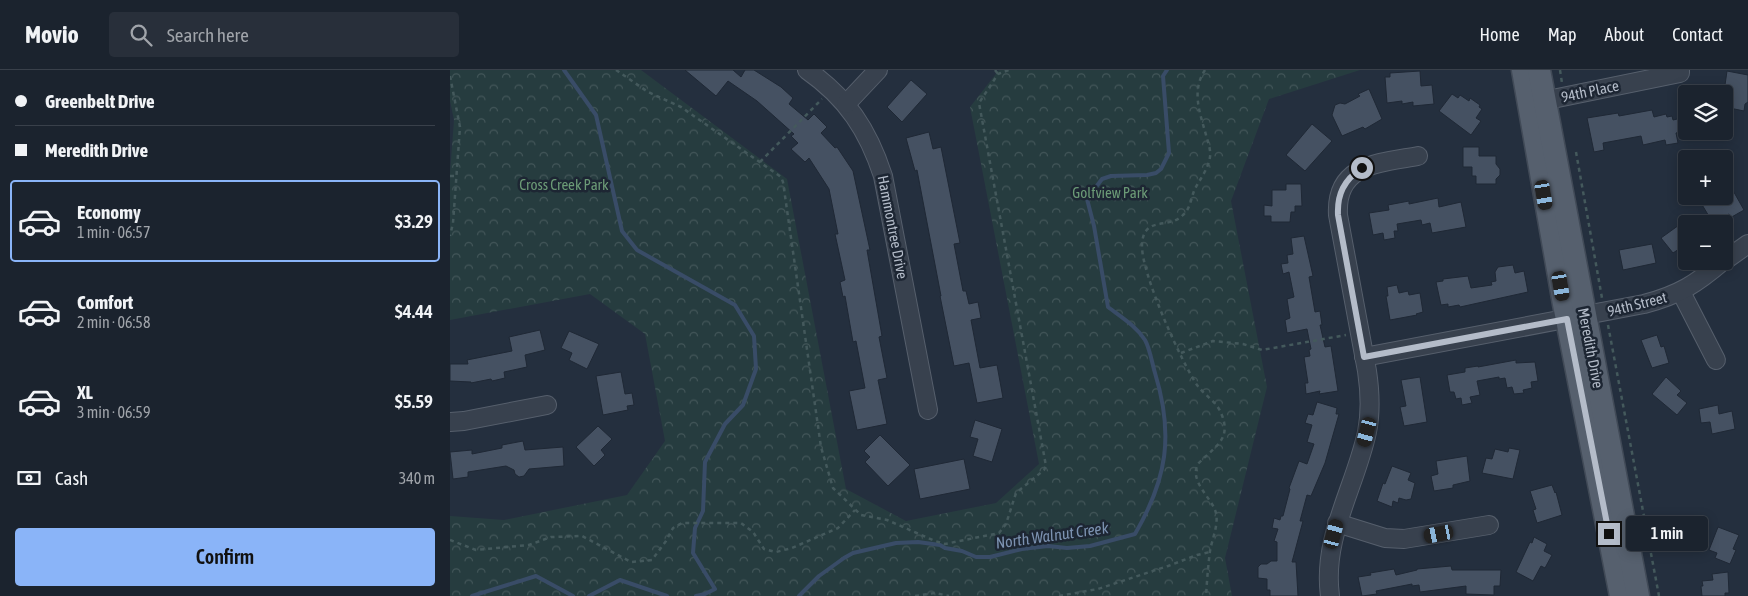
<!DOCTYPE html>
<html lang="en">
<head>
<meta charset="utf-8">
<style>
  :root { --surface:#1b232e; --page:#282f3a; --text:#f1f3f6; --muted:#a0a4aa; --line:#39404a; --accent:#8ab4f8 }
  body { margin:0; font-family:"Asap Condensed",sans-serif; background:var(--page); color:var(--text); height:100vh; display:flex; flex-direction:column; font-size:19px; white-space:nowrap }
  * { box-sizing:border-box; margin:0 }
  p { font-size:16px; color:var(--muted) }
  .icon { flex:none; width:28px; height:28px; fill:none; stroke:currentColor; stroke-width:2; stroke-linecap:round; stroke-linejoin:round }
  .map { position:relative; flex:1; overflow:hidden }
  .panel { display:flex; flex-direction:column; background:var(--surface); width:450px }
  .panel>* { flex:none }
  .banner { display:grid; align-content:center; height:110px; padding:0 15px; background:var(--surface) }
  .controls { position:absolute; left:1228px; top:15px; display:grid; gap:10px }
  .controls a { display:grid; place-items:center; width:55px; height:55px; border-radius:5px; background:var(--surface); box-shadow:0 2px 12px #0003,0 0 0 1px var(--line); font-size:25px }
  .end { position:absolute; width:22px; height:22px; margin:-11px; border:6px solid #b4bcc9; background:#111; box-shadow:0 0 0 2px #111 }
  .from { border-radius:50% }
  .bubble { position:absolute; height:35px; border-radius:5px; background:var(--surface); box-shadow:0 2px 12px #0003,0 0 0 1px var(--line); font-size:16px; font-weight:600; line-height:35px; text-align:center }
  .car { position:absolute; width:15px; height:30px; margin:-15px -8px; border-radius:6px; box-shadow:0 0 4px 1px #0007; background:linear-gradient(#222 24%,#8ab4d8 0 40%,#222 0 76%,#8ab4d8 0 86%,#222 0) }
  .banner b { display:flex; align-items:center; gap:18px; height:48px; font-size:19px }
  .banner b+b { border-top:1px solid var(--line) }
  .banner i { width:12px; height:12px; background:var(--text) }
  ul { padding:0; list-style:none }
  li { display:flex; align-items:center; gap:15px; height:82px; margin:0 10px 8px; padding:0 5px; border:2px solid transparent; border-radius:5px }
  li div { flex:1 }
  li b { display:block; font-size:19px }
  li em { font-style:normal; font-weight:600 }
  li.current { border-color:var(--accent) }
  li>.icon { width:45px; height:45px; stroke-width:1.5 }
  .pay { display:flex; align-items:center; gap:12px; height:55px; padding:0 15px; font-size:19px }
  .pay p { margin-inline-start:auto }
  .action { display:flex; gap:10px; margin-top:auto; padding:10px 15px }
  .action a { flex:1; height:58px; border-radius:5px; background:var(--accent); color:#111; font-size:20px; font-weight:600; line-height:58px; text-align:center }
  header { display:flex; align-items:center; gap:30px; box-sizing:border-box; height:70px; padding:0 25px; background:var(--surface); border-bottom:1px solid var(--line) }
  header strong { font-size:24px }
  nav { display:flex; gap:28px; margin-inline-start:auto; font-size:18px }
  .search { width:350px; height:45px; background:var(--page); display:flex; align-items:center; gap:12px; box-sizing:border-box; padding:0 18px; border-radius:5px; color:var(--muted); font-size:19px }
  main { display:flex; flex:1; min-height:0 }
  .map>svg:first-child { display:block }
  .park { fill:url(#park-crowns) }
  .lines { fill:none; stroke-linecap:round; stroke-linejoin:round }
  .stream { stroke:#394c67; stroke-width:4 }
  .building { fill:#455162; stroke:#1f2835 }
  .minor-casing { stroke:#565f6c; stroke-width:20 }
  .major-casing { stroke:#414a57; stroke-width:25 }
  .path { stroke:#44595c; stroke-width:2.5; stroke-dasharray:4 4; stroke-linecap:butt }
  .minor { stroke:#38414e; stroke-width:18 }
  .major { stroke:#56606e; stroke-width:22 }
  .route { stroke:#b4bcc9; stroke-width:6 }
  .labels { text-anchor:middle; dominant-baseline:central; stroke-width:5; stroke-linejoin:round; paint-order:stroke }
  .street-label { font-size:15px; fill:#b4bcc9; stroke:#1d2633 }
  .park-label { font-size:15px; fill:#6b9a76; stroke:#1d2633 }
  .water-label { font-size:16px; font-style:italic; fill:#7c92b1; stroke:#1d2633 }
</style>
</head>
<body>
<header>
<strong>Movio</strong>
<div class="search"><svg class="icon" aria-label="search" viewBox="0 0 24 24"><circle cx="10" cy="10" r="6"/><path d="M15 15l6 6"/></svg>Search here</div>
<nav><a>Home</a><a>Map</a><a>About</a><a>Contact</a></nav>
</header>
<main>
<section class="panel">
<div class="banner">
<b><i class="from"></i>Greenbelt Drive</b>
<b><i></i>Meredith Drive</b>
</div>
<ul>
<li class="current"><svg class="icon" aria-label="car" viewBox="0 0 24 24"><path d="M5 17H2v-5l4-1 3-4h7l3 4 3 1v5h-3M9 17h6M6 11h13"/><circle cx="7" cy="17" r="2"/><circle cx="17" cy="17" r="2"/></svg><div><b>Economy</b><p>1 min · 06:57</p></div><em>$3.29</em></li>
<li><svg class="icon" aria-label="car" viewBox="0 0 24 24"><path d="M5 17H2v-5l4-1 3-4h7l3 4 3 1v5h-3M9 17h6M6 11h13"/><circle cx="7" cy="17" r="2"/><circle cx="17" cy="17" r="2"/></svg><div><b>Comfort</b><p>2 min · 06:58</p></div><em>$4.44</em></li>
<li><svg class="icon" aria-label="car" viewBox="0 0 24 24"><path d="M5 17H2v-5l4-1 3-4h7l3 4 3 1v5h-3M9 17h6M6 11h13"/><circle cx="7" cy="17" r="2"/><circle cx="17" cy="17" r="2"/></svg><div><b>XL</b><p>3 min · 06:59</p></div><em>$5.59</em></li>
</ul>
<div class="pay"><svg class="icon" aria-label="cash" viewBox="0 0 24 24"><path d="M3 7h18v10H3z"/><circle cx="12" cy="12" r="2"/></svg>Cash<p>340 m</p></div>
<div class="action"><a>Confirm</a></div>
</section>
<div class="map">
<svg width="1298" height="526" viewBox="0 0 1298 526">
  <defs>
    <pattern id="park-crowns" width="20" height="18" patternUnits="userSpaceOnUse" patternTransform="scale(1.25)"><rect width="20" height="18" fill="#263c3f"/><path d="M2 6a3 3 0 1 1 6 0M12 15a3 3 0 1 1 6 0" fill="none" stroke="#435659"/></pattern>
  </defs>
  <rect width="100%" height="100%" fill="#242f3e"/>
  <path class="park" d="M0,0H191L337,109L396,419L456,451L546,433L589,394L520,37L549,0H910L819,29L781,131L817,317L775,488L782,526H0V446L54,450L177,425L215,371L195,264L140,224L0,250V103L4,50L0,31Z"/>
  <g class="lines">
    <g class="stream">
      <path d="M114,0L146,45L172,161L187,180L285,235L304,266L306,299L293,335L275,354L255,392L253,441L245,458L243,483L265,519L255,524L246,526"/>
      <path d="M22,526L86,506L123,526"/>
      <path d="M139,526L170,510L217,526"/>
      <path d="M349,526L369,506L394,488L403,483L446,473L468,472L490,475L495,478L512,481L526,487H540L572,479L598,476L617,478L640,476L685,464C717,409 724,365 705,303C702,293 700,279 695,270C686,256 671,247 658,237L644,156L637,129L652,109L661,106L697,105L706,103L711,99L719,83L713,6L717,0"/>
    </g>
  </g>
  <g class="building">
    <path d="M235,0H283L291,7L295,0H304L331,17L343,28L339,34L358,50L364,44L377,57L371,63L385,78L387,77L403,101L420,180H417L432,266L429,267L437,308L428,310L437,354L407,360L399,321L415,318L406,271L403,272L395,226L393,227L390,212L395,210L385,164H388L379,119L359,88L355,92L341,79L348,73L341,66L344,64L307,31L278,11L266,26Z"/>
    <path d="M970,1L971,16L982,15L984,34L963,36V32L952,34V31L937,33L935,7H940V3Z"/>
    <path d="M1277,1L1298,5V32L1295,34L1294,41L1275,37L1278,16L1275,15Z"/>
    <path d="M461,10L477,24L452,52L437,37Z"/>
    <path d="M919,19L932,49L915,59L913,57L892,66L882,45L885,35L890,33L895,34L910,26L908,24Z"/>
    <path d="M1002,24L1008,28L1010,25L1019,31L1020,28L1030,35L1029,37L1032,39L1026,48L1031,51L1021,65L989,41Z"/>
    <path d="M1202,40L1204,47L1216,44L1217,47L1222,46L1223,50L1236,47V60L1226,63L1228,73L1216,75L1215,70L1193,75L1191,66L1153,73L1154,80L1144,82L1137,48L1168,43L1169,46Z"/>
    <path d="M862,54L882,71L855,101L836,85Z"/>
    <path d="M479,62L483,79L491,77L510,173L504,174L513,221H516L519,234L528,232L531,248L521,250L530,298L547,295L553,328L527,333L519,293L504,296L490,226H491L467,100L465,101L456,68Z"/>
    <path d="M1013,77H1029V86H1046V94L1050,99V105L1046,109V114H1026V106H1022V97H1013Z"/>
    <path d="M836,114H851L852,136H845V142H841L840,152H821V146H814V135L822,136V120H836Z"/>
    <path d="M1281,117L1294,140L1280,148L1279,144L1263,153L1251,133L1264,126H1274V121Z"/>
    <path d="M988,128L989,137L1011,132L1016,157L982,163L980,153L972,155L971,150L947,154L948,161H944L945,168L934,170L933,163L923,165L919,143L939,140L938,135L959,131V134Z"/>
    <path d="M1236,150V188L1229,179L1223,183L1211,168Z"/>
    <path d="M854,166L863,206L859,207L865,242L870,241L872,255H870L875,277L881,276L888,321L869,324L870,321L856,324L855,313H858L854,287L860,286L859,280L861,279L857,259L837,263L835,250L840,248L837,229L844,227L839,202L833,204L831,194L838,193L837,185L843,184L841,168Z"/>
    <path d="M1202,174L1206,193L1173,200L1169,180Z"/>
    <path d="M1063,195L1065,203L1074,201L1078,222L1010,237L1009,235L998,237V234L991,235L986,212L993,211V209L1018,206L1021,218L1042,215L1041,212L1046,211L1045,202L1048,197Z"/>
    <path d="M947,215L949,223L958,221L959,225L970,223L973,242L966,244L967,245L940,250L936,226H938L937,217Z"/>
    <path d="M90,260L95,280L75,285L77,297L54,302L55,308L42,311L41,309L21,313V312L0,311V294H18L17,290L62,281L59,267Z"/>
    <path d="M119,261L149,274L137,299L119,290L122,283L111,278Z"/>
    <path d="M1207,265L1211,277L1214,276L1219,293L1202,298L1191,270Z"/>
    <path d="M1066,290V293L1085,292L1088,311L1081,312L1082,318L1073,320L1074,323L1064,324L1062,317L1057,318L1055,308L1049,309V307L1027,311L1030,325L1020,327L1022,333L1012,335L1011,328L1006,329L1004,322H1000L997,305L1015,302V298L1028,296V297Z"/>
    <path d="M171,302L175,324L182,323L184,335L177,336L178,340L153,345L146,306Z"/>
    <path d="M970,307L977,352L954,356L950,337L956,336L951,310Z"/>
    <path d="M1216,307L1231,321L1227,325L1237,333L1227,345L1202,324Z"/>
    <path d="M867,332L887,338L886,344H889L875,393L861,426L857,425L850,451H853L842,492H846L848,526H820V520H817V509L808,508V497L811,494H817L821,491H827V472L824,471L828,459L822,458L824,448L830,450L831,446H833L840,419L839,418L849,391L857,394L864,374L857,372L862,355L855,353L858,344L863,345Z"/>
    <path d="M1268,335L1269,344L1282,341L1285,359L1262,364L1260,352L1251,353L1249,339Z"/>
    <path d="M525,350L552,359L542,392L523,386L528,369L520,367Z"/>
    <path d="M148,356L162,369L151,380L155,385L144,396L126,377Z"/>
    <path d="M430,365L460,395L438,416L415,392L420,387L414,381Z"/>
    <path d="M73,371L75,380L113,377L114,396L79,399L74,406L69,407L65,404L64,400L56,396L18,402V407L3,409L0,382L22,380V384L52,378V375Z"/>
    <path d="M1059,378L1070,380L1063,409L1032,403L1036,388L1042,389L1045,379L1058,382Z"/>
    <path d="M1017,386L1020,411L1003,415V418L984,421L981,406L988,404L986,391Z"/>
    <path d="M514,389L520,419L470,429L464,399Z"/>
    <path d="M942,396L961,403L958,410L965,413L961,429L956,430L949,428L948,433L943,431L942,437L927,431L933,413L935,414Z"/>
    <path d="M1102,415L1105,423L1106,422L1112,445L1087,453L1083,440L1086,439L1080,421Z"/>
    <path d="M1268,457L1289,465L1283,479L1286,480L1280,494L1265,488L1267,483L1259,480Z"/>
    <path d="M1084,467L1097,474L1094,481L1102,485L1095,498L1091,496L1083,511L1066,502L1080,472L1082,473Z"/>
    <path d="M1001,496L1002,500H1051L1050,516H1044V525L1016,524V516L970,522L969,515L962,516V514L926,521L927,524L912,526L908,507L921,505L920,503L944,499L946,505L967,500V499Z"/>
    <path d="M1278,502L1279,523H1275V526H1252L1251,516H1253L1252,511L1263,510L1262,504Z"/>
  </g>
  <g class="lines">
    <g class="minor-casing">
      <g id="minor">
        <path d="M357,0C397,28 418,60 433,106L478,340"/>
        <path d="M1083,33L1230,3V0"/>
        <path d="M396,34L428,0"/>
        <path d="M1274,191L1298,174"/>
        <path d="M1231,222L1266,290"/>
        <path d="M914,287L1194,234C1229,225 1246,214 1273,191"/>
        <path d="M0,352L14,351L97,335"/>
        <path d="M887,453L935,468L954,469L1039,455"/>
        <path d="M880,526C872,467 905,418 917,362C921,342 920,321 917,301L888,145C885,94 929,93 968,86"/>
      </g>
    </g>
    <g class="major-casing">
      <g id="major">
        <path d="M1073,0L1114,234L1171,526"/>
        <path d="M1089,0L1188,526"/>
      </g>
    </g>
    <g class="path">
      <path d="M166,0L198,22L231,37L331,107L333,112L371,377L383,418L411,445L437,450L485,471L495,474L549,463L556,454L566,423L594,400L596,396L529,33L548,4L559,0"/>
      <path d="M545,0L548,4"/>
      <path d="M755,0C741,21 750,43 756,65C758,72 761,80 760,87C758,100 749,110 744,121C741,129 740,139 733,145C719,160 693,145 692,175C691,203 731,291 747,315C754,325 767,332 771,343C781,366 769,374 754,388C752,390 748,393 747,396C741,412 760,427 765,440C770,452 762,469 760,481C758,496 757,511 756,526"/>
      <path d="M1110,0L1112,13"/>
      <path d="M0,6L10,57L3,153L0,166"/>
      <path d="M1126,82L1152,228"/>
      <path d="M310,92L372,29"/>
      <path d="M0,106H6"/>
      <path d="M1158,255L1209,526"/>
      <path d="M731,283L763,271L793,274L812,280L896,265"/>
      <path d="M0,470L26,480L79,475L101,467L132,466L181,492L202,490L216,471L223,458L232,453H291L303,462L314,479L326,482L342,478L388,458L405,440"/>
      <path d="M465,526L485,523L499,526"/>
      <path d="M609,526L648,519L718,496L747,485L760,482"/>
    </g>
    <use href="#minor" class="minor"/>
    <use href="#major" class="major"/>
  </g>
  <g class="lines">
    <path class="route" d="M912,98C894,110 887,124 888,145L914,287L1117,249L1159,464"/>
  </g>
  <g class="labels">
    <g class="street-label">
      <text transform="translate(1140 21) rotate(-12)">94th Place</text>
      <text transform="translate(443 157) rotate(79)">Hammontree Drive</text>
      <text transform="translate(1187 234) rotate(-14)">94th Street</text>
      <text transform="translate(1141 278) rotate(79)">Meredith Drive</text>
    </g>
    <g class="park-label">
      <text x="114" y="114">Cross Creek Park</text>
      <text x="660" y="122">Golfview Park</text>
    </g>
    <g class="water-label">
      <text transform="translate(602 465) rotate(-8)">North Walnut Creek</text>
    </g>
  </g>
</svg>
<div class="controls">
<a><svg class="icon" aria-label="layers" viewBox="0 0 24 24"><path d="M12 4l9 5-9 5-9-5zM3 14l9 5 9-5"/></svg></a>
<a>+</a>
<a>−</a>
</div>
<i class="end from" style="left:912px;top:98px"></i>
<i class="end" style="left:1159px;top:464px"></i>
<div class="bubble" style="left:1176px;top:446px;width:82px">1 min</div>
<i class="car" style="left:1094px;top:125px;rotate:170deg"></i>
<i class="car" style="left:1111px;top:216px;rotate:170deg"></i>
<i class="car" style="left:917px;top:362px;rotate:195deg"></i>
<i class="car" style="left:884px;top:464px;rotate:15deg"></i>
<i class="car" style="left:989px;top:464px;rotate:259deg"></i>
</div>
</main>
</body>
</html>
